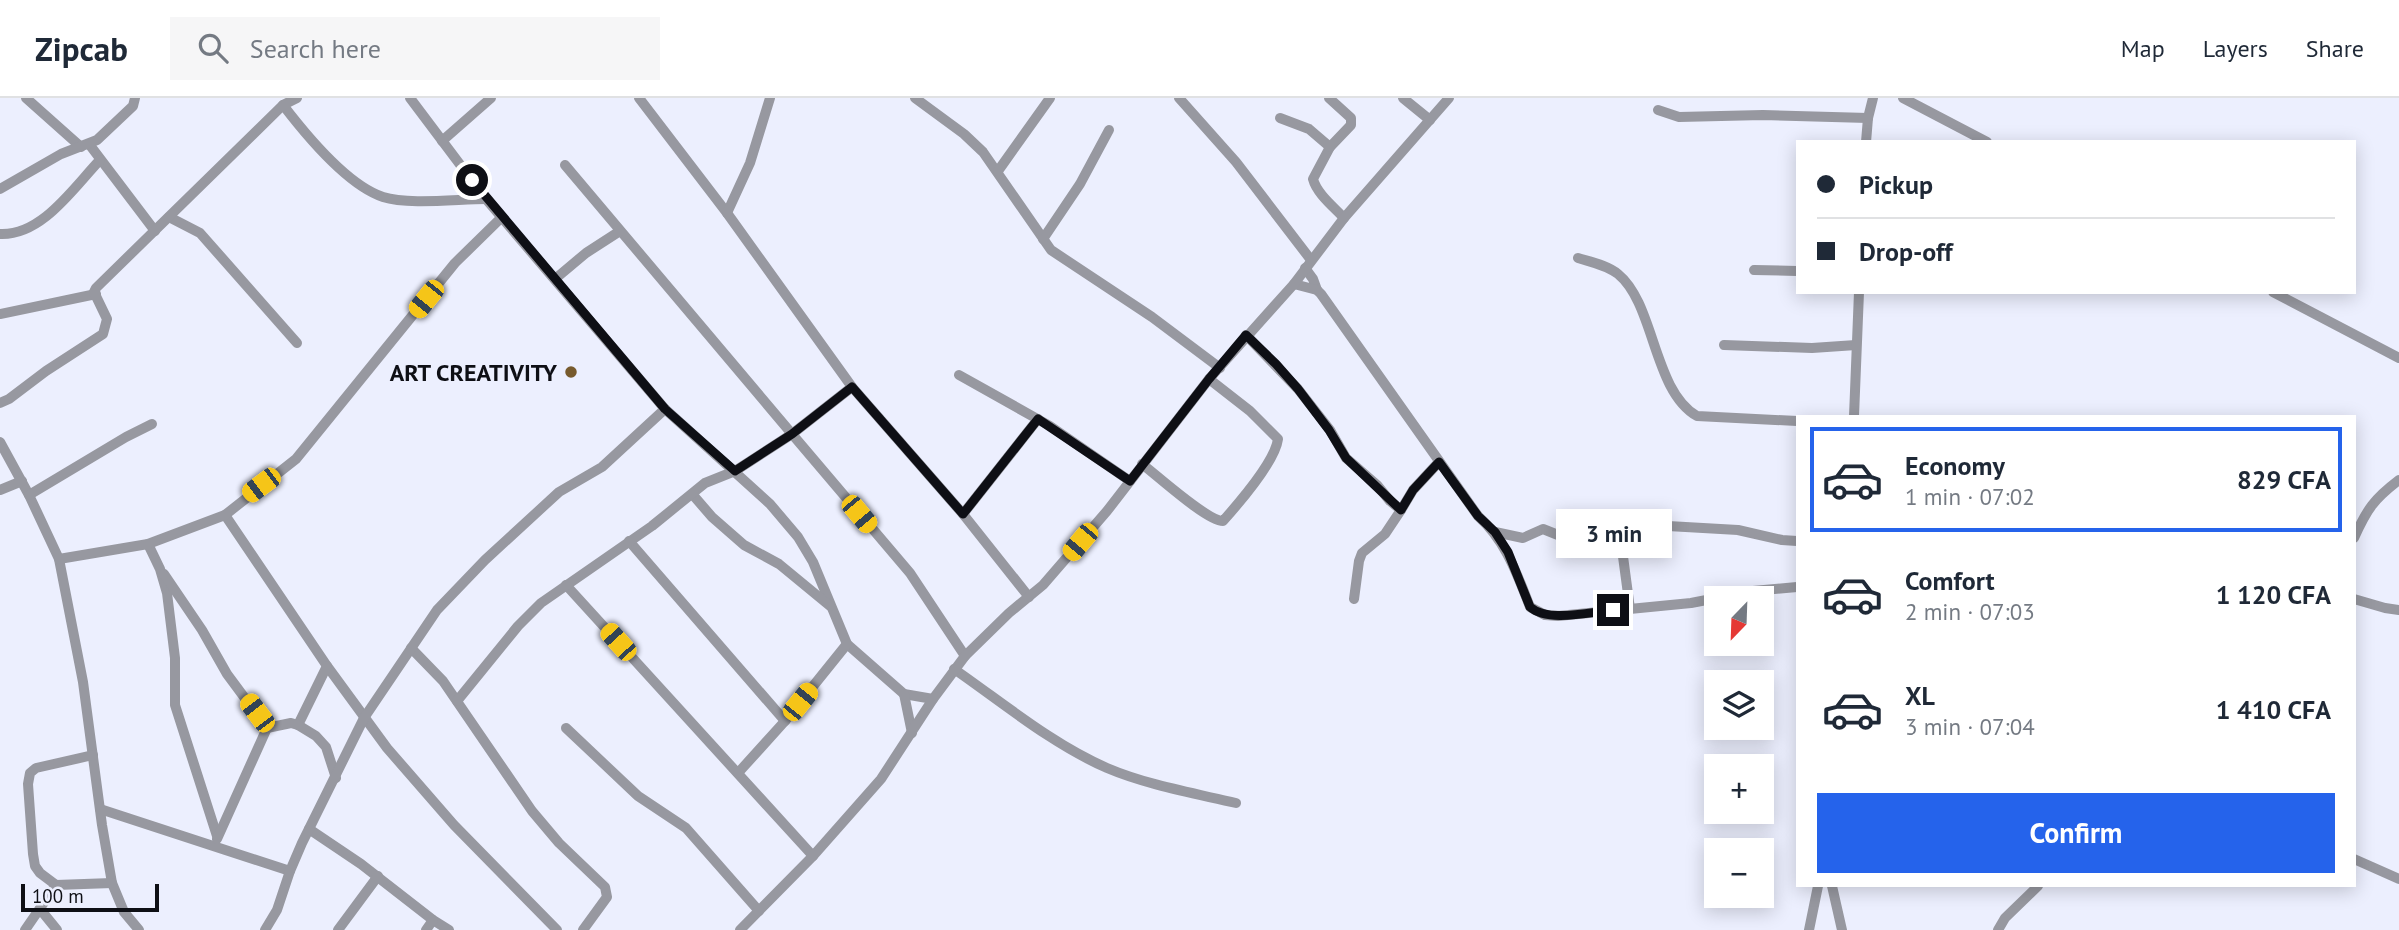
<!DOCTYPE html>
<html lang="en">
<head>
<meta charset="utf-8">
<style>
  :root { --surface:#fff; --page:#f6f6f7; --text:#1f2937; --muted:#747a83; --line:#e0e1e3; --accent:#2563eb }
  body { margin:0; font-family:"PT Sans",sans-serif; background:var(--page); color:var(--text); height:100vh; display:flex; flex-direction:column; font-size:26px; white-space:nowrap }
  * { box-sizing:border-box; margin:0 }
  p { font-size:23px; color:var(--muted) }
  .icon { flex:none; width:38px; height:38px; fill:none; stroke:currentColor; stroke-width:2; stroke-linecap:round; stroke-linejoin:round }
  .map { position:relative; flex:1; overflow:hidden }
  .sheet { position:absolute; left:1796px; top:317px; width:560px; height:472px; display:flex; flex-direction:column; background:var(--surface); border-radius:0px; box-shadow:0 4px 18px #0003 }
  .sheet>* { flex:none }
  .banner { position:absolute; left:1796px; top:42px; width:560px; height:154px; border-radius:0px; box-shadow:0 4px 18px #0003; display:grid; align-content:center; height:154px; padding:0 21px; background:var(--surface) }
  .needle { width:46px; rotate:203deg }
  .buttons { position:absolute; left:1704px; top:488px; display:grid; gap:14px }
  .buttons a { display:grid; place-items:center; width:70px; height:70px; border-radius:0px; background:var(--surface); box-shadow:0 4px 18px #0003; font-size:35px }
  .scale { position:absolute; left:21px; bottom:18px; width:138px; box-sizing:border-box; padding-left:7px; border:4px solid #0e0f15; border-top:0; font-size:19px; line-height:24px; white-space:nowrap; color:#0e0f15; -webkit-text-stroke:5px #eceffe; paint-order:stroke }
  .end { position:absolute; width:32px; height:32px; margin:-16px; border:9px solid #0e0f15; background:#fff; box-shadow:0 0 0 4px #fff }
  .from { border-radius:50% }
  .bubble { position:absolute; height:49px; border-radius:0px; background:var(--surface); box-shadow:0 4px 18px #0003; font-size:23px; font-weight:600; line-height:49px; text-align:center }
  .car { position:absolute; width:21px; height:42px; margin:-21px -10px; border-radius:9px; box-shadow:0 0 5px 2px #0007; background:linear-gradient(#f5c518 24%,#345 0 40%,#f5c518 0 76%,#345 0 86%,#f5c518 0) }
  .banner b { display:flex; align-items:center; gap:24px; height:66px; font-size:26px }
  .banner b+b { border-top:2px solid var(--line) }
  .banner i { width:18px; height:18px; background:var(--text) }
  ul { padding:12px 0 0; list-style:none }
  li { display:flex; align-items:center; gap:21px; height:105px; margin:0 14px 10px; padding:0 7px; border:4px solid transparent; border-radius:0px }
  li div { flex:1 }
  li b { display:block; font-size:26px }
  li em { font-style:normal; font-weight:600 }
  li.current { border-color:var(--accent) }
  li>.icon { width:63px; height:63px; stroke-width:1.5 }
  .action { display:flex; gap:14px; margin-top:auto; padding:14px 21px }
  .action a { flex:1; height:80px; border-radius:0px; background:var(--accent); color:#fff; font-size:28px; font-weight:600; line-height:80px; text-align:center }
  header { display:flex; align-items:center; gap:42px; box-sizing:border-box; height:98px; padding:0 35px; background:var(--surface); border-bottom:2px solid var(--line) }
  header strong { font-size:33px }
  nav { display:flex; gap:38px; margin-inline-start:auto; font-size:24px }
  .search { width:490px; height:63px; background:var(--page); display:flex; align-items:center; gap:18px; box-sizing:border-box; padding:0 24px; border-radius:0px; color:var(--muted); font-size:26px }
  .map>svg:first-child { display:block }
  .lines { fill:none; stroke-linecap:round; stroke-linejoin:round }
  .minor { stroke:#9798a0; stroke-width:10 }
  .route { stroke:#0e0f15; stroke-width:9 }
  .poi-dot { fill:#775a2d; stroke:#eceffe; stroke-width:2.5 }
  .labels { text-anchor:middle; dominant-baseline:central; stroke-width:7; stroke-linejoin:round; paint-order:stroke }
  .poi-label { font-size:24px; font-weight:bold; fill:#0e0f15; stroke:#eceffe; text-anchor:end }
</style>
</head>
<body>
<header>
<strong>Zipcab</strong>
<div class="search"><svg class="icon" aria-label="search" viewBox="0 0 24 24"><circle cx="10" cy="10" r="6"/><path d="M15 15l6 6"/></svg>Search here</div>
<nav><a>Map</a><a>Layers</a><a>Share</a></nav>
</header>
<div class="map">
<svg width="2399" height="832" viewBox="0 0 2399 832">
  <rect width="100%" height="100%" fill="#eceffe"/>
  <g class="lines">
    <g class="minor">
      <path d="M26,0L81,49"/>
      <path d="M410,0L486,101L665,311L770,406L798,439L813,464L847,546L904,596L933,601"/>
      <path d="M639,0L727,115L852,289L963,416L1029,499"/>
      <path d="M915,0L964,36L983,54L1051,152L1152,219L1220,270"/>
      <path d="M1179,0L1236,64L1311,162"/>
      <path d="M1329,0L1351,20V27L1330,49L1313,81C1317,96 1334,109 1344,120"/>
      <path d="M1403,0L1430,22"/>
      <path d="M1903,0L1987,44"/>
      <path d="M283,7C306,37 347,87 383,99C408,107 458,101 486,101"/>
      <path d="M1658,12L1679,19L1763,17L1868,20"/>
      <path d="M1280,20L1309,31L1330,49"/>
      <path d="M442,43L491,0"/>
      <path d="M1866,44L1868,20L1873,0"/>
      <path d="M89,46L155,133"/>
      <path d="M565,67L792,336L852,289"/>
      <path d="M998,73L1050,0"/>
      <path d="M0,91L61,56L97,42L133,8L135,0"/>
      <path d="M727,115L750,65L770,0"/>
      <path d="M169,119L200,135L297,245"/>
      <path d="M0,136C42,138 74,89 100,62"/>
      <path d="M1043,141L1080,86L1109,32"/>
      <path d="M1578,160C1591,164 1607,167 1618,176C1655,206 1653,293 1697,318L1797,323"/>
      <path d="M1305,170L1313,181L1317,192"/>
      <path d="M1754,172L1797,173"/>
      <path d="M555,181L586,155L620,133"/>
      <path d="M1294,186L1317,192L1321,196L1478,418C1506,443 1517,476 1530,509L1545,517L1558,518L1691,505L1753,493L1797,489"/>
      <path d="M2273,194L2399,260"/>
      <path d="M0,216L96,196"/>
      <path d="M1246,237L1298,291L1330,332L1346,360L1377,387L1390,403L1401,412L1413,392L1439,364"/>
      <path d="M1724,247L1812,250L1856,247"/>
      <path d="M959,277L1050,328L1130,383"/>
      <path d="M0,305L9,301L46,273L103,236L107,221L94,194L96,190L283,7L297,0"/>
      <path d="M1854,318L1859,194"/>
      <path d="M0,344L29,397L59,461L83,584L102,727L112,785L124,814L139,832"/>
      <path d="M1142,366C1159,379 1207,423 1223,423C1239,405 1275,364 1278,341L1250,313L1209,281"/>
      <path d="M0,392L22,383"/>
      <path d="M29,397L126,339L152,326"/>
      <path d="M693,397L712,419L744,447L779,466L830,508"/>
      <path d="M963,416L1038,321"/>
      <path d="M225,417L327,568L387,650L454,727L557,832"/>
      <path d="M1495,434L1523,440L1543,431L1573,443L1582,444L1620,436L1630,511"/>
      <path d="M1620,436L1644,428H1668L1738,432L1782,442L1797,443"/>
      <path d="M2354,440C2367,411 2374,401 2399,382"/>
      <path d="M629,443L785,623"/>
      <path d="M148,446L160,471L167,495L175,560V607L217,738"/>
      <path d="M59,461L148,446L225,417L296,361L455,165L502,119"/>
      <path d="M164,476L202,532L227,576L267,630"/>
      <path d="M566,487L813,758"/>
      <path d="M1354,501L1359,463L1362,455L1385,436L1401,412"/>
      <path d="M2354,501L2385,510L2399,512"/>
      <path d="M411,550L443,583L532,713L559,745L605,789L607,799L583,832"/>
      <path d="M954,571C1003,605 1052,646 1107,670C1147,687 1193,695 1236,705"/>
      <path d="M904,596L912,635"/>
      <path d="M457,603L518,528L541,505L652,428L705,385L735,373L792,336L910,475L965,558"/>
      <path d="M298,627L327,568"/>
      <path d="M267,630L291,625L298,627L316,638L326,649L336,680"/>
      <path d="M566,630L638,698L686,730L759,813"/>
      <path d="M93,657L36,670L30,675L28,686L33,756L35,768L40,775L56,787L112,785"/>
      <path d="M738,675L785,623L847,546"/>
      <path d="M100,711L290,773"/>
      <path d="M309,731L361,766L433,822L449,832"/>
      <path d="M217,741L267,630"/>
      <path d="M2354,761L2399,781"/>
      <path d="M1832,788L1842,832"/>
      <path d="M40,811L57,832"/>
      <path d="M25,832L56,787"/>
      <path d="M265,832L277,812L290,773L302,745L364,620L437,512L485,462L559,394L602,369L665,311"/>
      <path d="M338,832L378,778"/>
      <path d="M426,832L433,822"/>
      <path d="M740,832L813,758L881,681L933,601L965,558L1009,515L1043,487L1107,413L1209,281L1294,186L1344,120L1449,0"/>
      <path d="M1809,832L1818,788"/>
      <path d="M1998,832L2005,820L2038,788"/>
    </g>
  </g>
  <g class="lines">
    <path class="route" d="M472,82L665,311L735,373L792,336L852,289L963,416L1038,321L1130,383L1209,281L1246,237L1276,266L1298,291L1329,332L1346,360L1401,412L1413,392L1439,364L1478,418L1495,434L1508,454L1530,509C1548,525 1590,514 1613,512"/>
  </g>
  <circle class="poi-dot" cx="571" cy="274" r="7"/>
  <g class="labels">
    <g class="poi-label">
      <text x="557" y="274">ART CREATIVITY</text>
    </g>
  </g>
</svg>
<div class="buttons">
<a><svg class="needle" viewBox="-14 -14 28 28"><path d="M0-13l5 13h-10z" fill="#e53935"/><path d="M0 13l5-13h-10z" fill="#747a83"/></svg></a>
<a><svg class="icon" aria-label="layers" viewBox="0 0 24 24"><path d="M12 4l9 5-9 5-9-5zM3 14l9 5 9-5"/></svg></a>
<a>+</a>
<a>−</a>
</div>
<div class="scale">100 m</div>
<i class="end from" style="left:472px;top:82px"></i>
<i class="end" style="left:1613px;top:512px"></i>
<div class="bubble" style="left:1556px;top:411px;width:116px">3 min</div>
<i class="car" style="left:426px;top:201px;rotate:219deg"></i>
<i class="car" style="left:261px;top:387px;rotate:233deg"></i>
<i class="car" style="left:859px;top:416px;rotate:140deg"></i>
<i class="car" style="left:1080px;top:444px;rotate:220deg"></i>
<i class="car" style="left:618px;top:544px;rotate:318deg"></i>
<i class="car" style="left:800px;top:604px;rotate:39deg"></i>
<i class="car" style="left:257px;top:615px;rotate:323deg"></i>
<div class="banner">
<b><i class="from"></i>Pickup</b>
<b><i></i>Drop-off</b>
</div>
<section class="sheet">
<ul>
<li class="current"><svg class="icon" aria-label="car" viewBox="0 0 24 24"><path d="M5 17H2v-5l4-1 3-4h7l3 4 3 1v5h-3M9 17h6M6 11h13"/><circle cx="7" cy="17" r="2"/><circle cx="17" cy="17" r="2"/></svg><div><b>Economy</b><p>1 min · 07:02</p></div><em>829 CFA</em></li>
<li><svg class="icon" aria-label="car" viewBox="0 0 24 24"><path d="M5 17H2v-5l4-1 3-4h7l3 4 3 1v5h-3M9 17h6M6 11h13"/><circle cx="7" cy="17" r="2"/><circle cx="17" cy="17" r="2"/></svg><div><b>Comfort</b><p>2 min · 07:03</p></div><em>1 120 CFA</em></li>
<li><svg class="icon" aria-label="car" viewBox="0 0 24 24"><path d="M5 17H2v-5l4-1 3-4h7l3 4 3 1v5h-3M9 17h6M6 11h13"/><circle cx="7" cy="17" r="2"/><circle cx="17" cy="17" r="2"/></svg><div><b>XL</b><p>3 min · 07:04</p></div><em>1 410 CFA</em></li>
</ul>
<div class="action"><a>Confirm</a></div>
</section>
</div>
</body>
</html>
